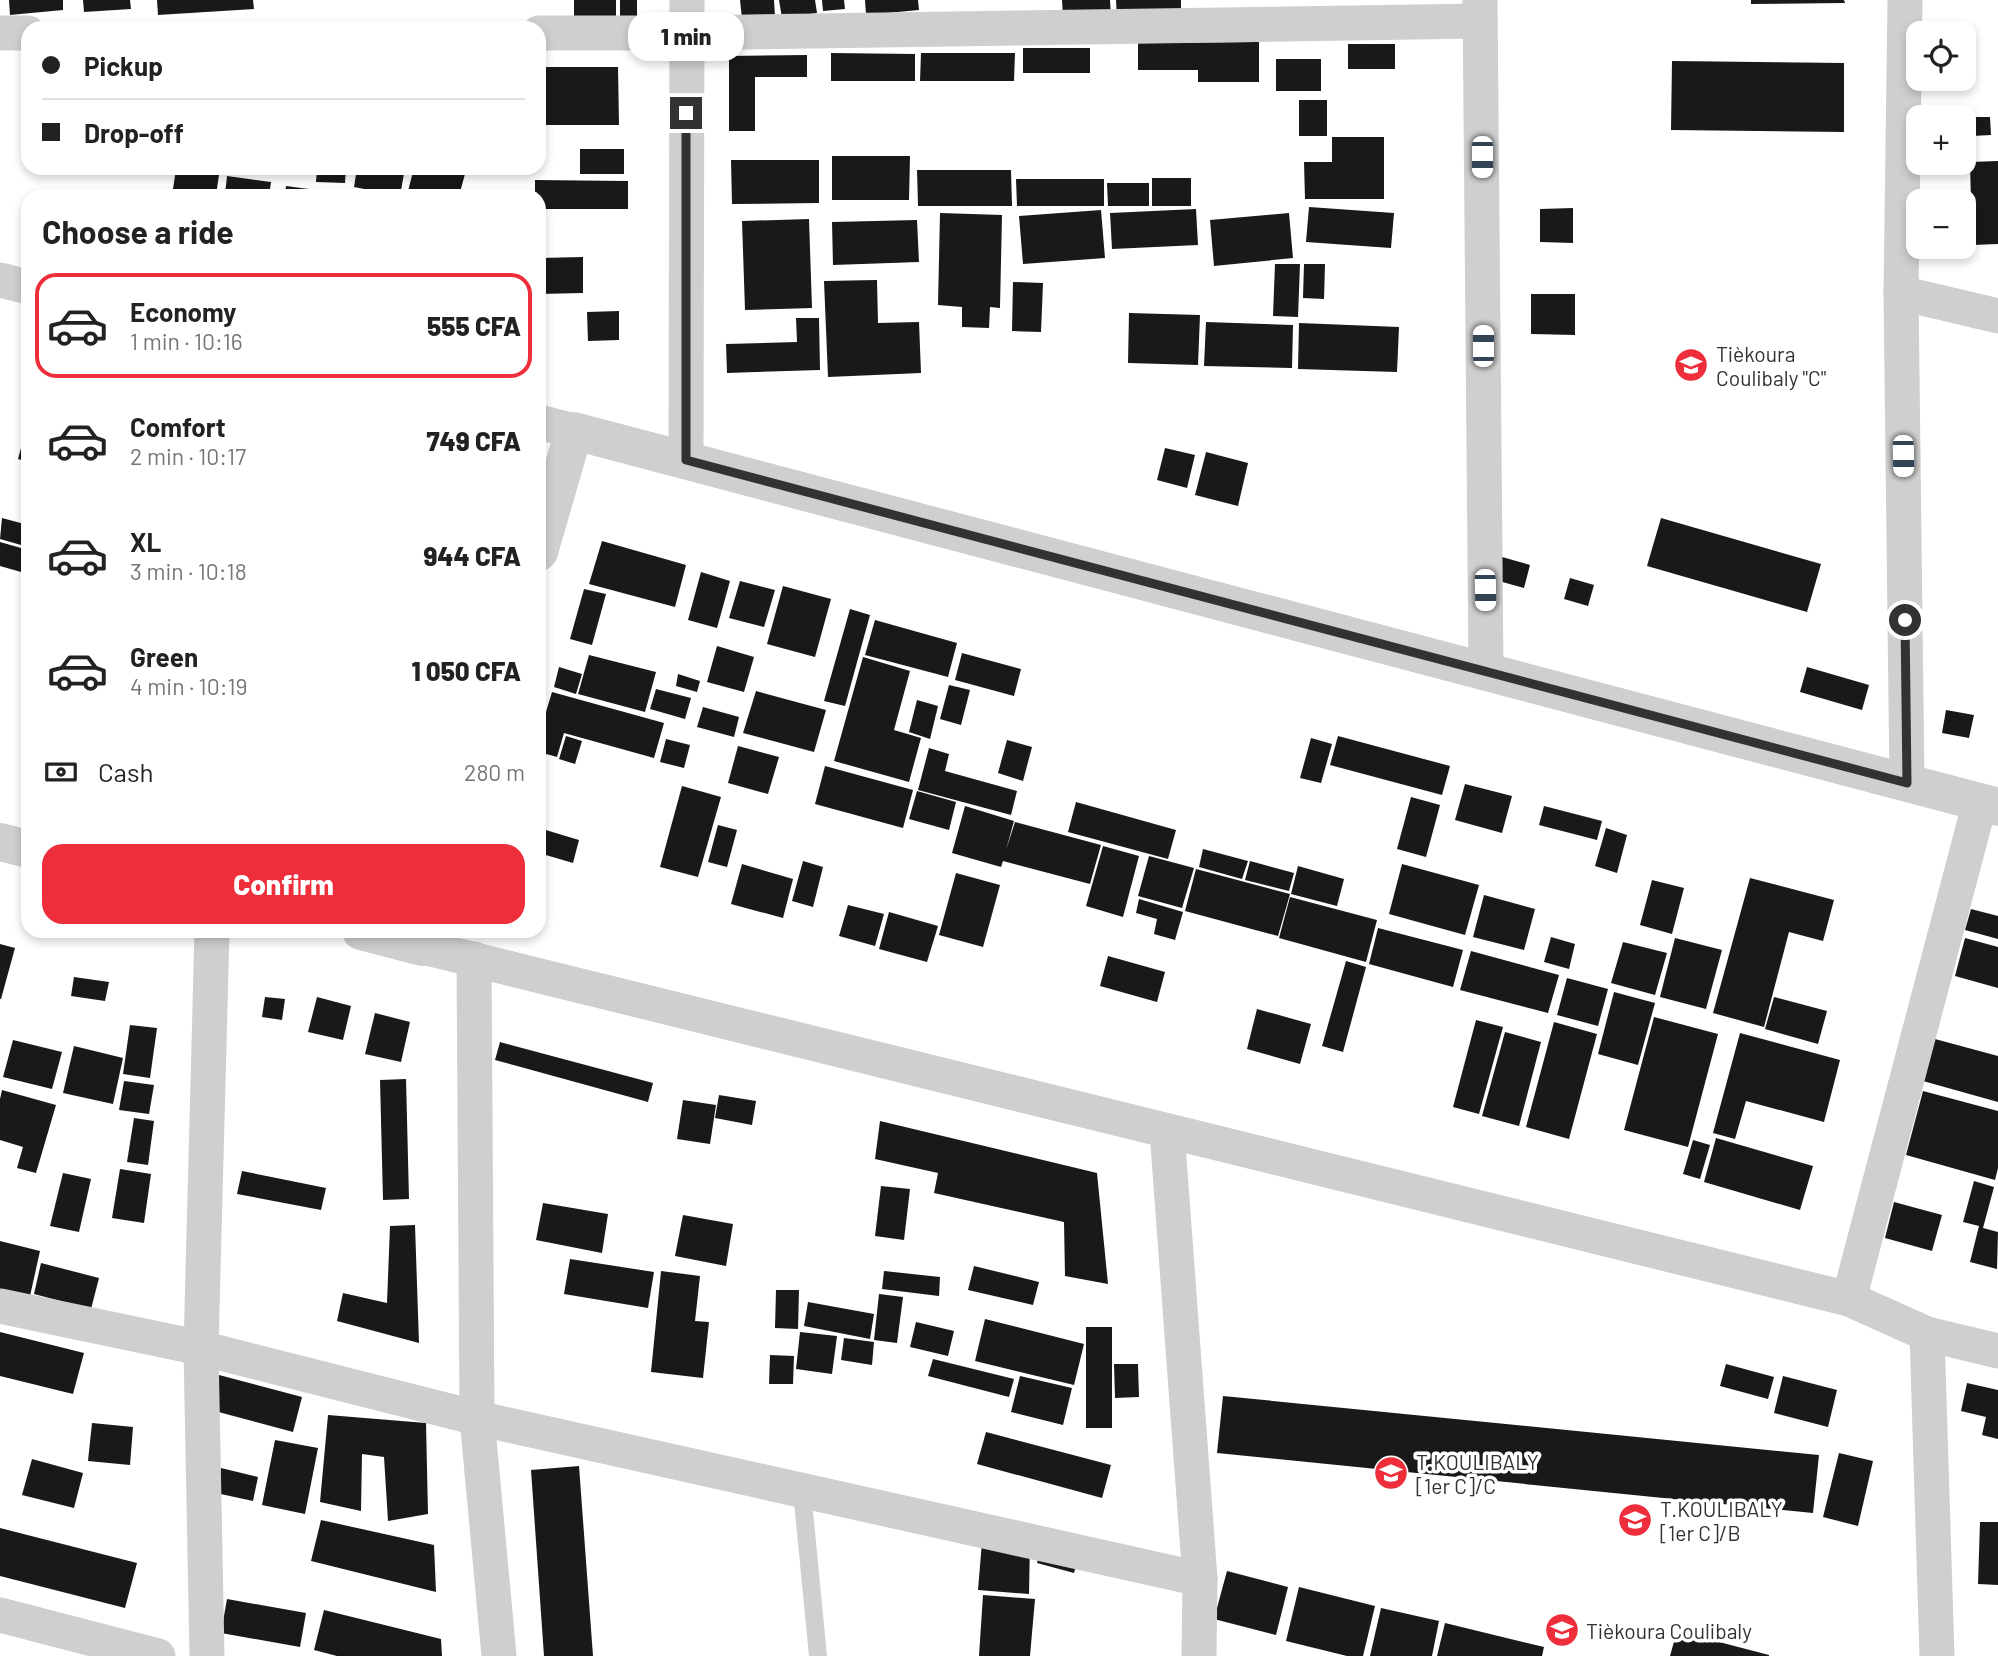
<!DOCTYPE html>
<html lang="en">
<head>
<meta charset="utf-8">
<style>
  :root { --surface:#fff; --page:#f6f6f6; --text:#222; --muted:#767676; --line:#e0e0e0; --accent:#ee2f3b }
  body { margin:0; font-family:Barlow,sans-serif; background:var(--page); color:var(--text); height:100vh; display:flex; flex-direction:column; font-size:26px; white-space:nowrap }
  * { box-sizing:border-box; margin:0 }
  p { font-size:23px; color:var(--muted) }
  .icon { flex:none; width:38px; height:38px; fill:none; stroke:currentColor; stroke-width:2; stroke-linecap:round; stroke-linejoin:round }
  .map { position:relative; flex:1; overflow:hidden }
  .sheet { position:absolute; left:21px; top:189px; width:525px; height:749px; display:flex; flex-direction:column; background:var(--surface); border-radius:21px; box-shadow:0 4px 10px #0003 }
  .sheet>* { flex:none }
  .banner { position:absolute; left:21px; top:21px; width:525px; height:154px; border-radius:21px; box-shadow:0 4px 10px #0003; display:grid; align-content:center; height:154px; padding:0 21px; background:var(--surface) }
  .fabs { position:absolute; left:1906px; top:21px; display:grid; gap:14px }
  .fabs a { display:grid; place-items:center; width:70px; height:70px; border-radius:14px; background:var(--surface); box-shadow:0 4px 10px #0003; font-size:35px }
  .end { position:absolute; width:32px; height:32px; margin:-16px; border:9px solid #323232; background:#fff; box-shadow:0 0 0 4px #fff }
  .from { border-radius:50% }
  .bubble { position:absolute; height:49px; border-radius:21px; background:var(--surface); box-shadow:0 4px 10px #0003; font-size:23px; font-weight:800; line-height:49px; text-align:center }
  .car { position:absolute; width:21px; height:42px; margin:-21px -10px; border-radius:9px; box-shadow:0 0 5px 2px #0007; background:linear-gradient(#fff 24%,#345 0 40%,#fff 0 76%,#345 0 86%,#fff 0) }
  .banner b { display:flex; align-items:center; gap:24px; height:66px; font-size:26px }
  .banner b+b { border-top:2px solid var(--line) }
  .banner i { width:18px; height:18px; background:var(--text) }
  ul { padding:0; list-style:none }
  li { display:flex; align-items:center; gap:21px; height:105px; margin:0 14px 10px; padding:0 7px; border:4px solid transparent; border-radius:21px }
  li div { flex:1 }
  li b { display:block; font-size:26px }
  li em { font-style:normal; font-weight:800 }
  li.selected { border-color:var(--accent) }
  li>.icon { width:63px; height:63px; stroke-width:1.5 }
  h2 { padding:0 21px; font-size:32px; line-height:84px }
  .pay { display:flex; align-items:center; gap:18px; height:77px; padding:0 21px; font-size:26px }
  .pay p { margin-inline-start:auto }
  .primary-button { display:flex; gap:14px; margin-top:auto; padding:14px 21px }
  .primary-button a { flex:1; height:80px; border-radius:21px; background:var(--accent); color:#fff; font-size:28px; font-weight:800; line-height:80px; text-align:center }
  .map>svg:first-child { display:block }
  .building { fill:#191919 }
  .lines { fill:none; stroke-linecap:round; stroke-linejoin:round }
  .service { stroke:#cfcfcf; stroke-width:18 }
  .minor { stroke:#cfcfcf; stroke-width:35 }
  .tertiary { stroke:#cfcfcf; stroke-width:38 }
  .route { stroke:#323232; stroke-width:9 }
  .labels { text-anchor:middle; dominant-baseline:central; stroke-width:7; stroke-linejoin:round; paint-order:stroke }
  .poi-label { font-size:21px; fill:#323232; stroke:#fff; text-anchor:start }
</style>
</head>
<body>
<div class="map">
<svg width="1998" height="1656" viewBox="0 0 1998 1656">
  <rect width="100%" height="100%" fill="#fff"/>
  <g class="building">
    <path d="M9,0H63V10L10,15Z"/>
    <path d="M83,0H130L131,9L84,12Z"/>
    <path d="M157,0H253L254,9L158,15Z"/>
    <path d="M574,0H616V16L574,17Z"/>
    <rect x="620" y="0" width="17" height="16"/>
    <path d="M740,0H774L775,16L742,19Z"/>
    <path d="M779,0H815L817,13L782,18Z"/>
    <path d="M822,0H844L845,9L823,11Z"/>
    <path d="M865,0H918L919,10L866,15Z"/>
    <path d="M1062,0H1110L1111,16L1063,17Z"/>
    <path d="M1116,0H1181V19L1117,20Z"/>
    <path d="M1751,0H1844L1845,3L1751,4Z"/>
    <path d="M1259,42V82H1198V70H1138V43Z"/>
    <rect x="1348" y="44" width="47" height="25"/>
    <rect x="1023" y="48" width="67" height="25"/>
    <path d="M831,53L915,54V81H831Z"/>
    <path d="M921,53H1015L1014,81H920Z"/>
    <path d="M807,55V77H755V131H729V56Z"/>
    <rect x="1276" y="59" width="45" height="32"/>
    <path d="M1672,61L1844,63V132L1671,130Z"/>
    <path d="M539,67H618L619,125H539Z"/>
    <rect x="1299" y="100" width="28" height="36"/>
    <path d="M1972,117H1990L1991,135L1972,136Z"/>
    <path d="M1332,137H1384V199H1305L1304,162H1332Z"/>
    <rect x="580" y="149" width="44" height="25"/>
    <path d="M832,156H910L909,200H832Z"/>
    <path d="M731,160H819V203L732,204Z"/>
    <path d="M1998,161V244L1972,245L1970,162Z"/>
    <path d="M234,168H267V174Z"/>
    <path d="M317,168H346L345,183L316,182Z"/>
    <path d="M357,168H405L400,196L354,187Z"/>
    <path d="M414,168H440L465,174L459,196H428L408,191Z"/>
    <path d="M176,169L219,175L216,195L173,189Z"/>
    <path d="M917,170H1011L1012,206H918Z"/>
    <path d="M227,176L271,182L269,196L225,195Z"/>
    <rect x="1152" y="178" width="39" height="28"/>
    <path d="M1016,179H1104V206H1017Z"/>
    <path d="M535,180L628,181V209H539V196H535Z"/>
    <path d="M1107,183H1149V206H1108Z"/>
    <path d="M286,186L347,194V196H285Z"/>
    <path d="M1309,207L1394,213L1391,248L1306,242Z"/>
    <path d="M1573,208V243L1540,242V209Z"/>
    <path d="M1196,209L1198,245L1112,249L1110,213Z"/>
    <path d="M1101,210L1105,258L1023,264L1019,216Z"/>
    <path d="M940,213L1002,215L1000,308L990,307L989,328L962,327V307L938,305Z"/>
    <path d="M1289,213L1293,258L1214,266L1210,220Z"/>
    <path d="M809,219L812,308L745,310L742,221Z"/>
    <path d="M917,220L919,262L833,265L832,222Z"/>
    <path d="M583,257V293L539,294V258Z"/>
    <path d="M1275,264H1300L1298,317L1273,316Z"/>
    <path d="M1304,264H1325L1324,299L1303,298Z"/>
    <path d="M877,280L878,323L919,322L921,373L828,377L824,281Z"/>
    <path d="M1013,282L1043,283L1041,332L1012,331Z"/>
    <path d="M1531,294H1575V335L1531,334Z"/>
    <path d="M619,311V340L588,341L587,312Z"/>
    <path d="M1129,313L1200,315L1198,365L1128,363Z"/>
    <path d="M796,318H819L820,370L727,373L726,344L797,342Z"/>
    <path d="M1206,322L1293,325L1292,368L1204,366Z"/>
    <path d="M1299,323L1399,327L1397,372L1298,369Z"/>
    <path d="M27,426H28V462L18,459Z"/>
    <path d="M1165,448L1195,455L1187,488L1157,480Z"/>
    <path d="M1206,452L1248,463L1238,506L1195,495Z"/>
    <path d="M2,518L28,525V547L0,539Z"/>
    <path d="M1661,518L1821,564L1807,612L1647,566Z"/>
    <path d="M602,541L686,565L675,607L589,584Z"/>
    <path d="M0,542L28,550V574L0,566Z"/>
    <path d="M1495,555L1530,565L1524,588L1488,578Z"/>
    <path d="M701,572L730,581L717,628L688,620Z"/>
    <path d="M1570,578L1594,585L1588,606L1564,599Z"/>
    <path d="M740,581L775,590L764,627L729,618Z"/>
    <path d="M783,586L831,599L815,657L767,644Z"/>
    <path d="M584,589L606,594L592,645L570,639Z"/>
    <path d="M850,609L870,615L845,706L824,701Z"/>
    <path d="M875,620L957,643L948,677L865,655Z"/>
    <path d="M717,646L754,657L744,692L707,682Z"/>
    <path d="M962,653L1021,669L1014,696L955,680Z"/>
    <path d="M589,655L656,672L645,712L578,694Z"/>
    <path d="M863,657L910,671L894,730L921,738L909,782L834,761Z"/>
    <path d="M559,667L582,674L576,694L554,687Z"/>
    <path d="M1807,667L1869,685L1862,710L1800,692Z"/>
    <path d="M678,674L700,681L697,692L676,686Z"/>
    <path d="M949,685L970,690L961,725L940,719Z"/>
    <path d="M656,689L691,698L685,719L650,709Z"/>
    <path d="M756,691L826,710L814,752L743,733Z"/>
    <path d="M552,692L664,723L654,758L564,733L557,757L539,752V735Z"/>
    <path d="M917,700L938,706L930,739L909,732Z"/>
    <path d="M703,707L739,717L734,737L697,727Z"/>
    <path d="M1946,710L1974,715L1969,738L1942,733Z"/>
    <path d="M566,736L582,741L575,764L559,759Z"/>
    <path d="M1338,736L1450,766L1442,795L1330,765Z"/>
    <path d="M1311,738L1332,744L1321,783L1300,778Z"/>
    <path d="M666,739L690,745L684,768L660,762Z"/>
    <path d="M1007,740L1032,747L1023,781L998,773Z"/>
    <path d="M738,746L779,757L768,794L728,783Z"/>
    <path d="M929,748L949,754L945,771L1017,791L1011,815L918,790Z"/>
    <path d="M825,766L913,790L903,828L815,804Z"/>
    <path d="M1465,784L1512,796L1502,833L1455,820Z"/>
    <path d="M682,786L721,797L698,877L660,867Z"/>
    <path d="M917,791L956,802L949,830L909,819Z"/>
    <path d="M1411,797L1440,805L1426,857L1397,849Z"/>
    <path d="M1076,802L1176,830L1168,859L1068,832Z"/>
    <path d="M965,806L1014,821L1006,850L1015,822L1101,845L1090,884L1003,861L1001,867L952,853Z"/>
    <path d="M1544,806L1602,821L1597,840L1539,825Z"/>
    <path d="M718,825L737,830L727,867L708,862Z"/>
    <path d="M539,828L579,840L573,863L539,853Z"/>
    <path d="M1606,828L1627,835L1617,873L1595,866Z"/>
    <path d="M1103,846L1139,856L1123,917L1086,906Z"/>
    <path d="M1203,849L1248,861L1242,879L1199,867Z"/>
    <path d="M1149,856L1194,868L1182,908L1138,896Z"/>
    <path d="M803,861L823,867L813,907L792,901Z"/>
    <path d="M1250,861L1294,873L1289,891L1245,880Z"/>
    <path d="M742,864L793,879L783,918L731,904Z"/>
    <path d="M1402,864L1479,885L1465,935L1389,914Z"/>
    <path d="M1298,866L1344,879L1337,906L1291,894Z"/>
    <path d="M1196,869L1290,894L1278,936L1185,911Z"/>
    <path d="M956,873L1000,885L983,947L939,935Z"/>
    <path d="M1750,878L1834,900L1823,941L1789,932L1764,1027L1713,1013Z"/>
    <path d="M1652,880L1684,888L1672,934L1640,925Z"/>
    <path d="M1484,895L1535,909L1524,950L1473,937Z"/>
    <path d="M1290,897L1377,920L1366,962L1279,938Z"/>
    <path d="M1139,899L1183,912L1175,940L1154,934L1157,919L1136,913Z"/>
    <path d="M848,905L884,914L875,946L839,936Z"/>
    <path d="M1971,909L1998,916V939L1965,930Z"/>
    <path d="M889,912L938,926L927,962L879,949Z"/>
    <path d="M1378,928L1463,950L1453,987L1369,964Z"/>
    <path d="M1551,937L1575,944L1569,969L1544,962Z"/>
    <path d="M1675,938L1722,950L1706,1009L1660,997Z"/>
    <path d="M1965,938L1998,947V988L1955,976Z"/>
    <path d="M1623,942L1667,953L1655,995L1611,983Z"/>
    <path d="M0,944L15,948L1,999H0Z"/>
    <path d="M1471,951L1559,975L1548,1013L1460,990Z"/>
    <path d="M1108,956L1165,972L1157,1002L1100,986Z"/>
    <path d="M1346,961L1366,967L1343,1052L1322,1046Z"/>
    <path d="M74,977L109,982L105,1001L71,996Z"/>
    <path d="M1567,978L1608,989L1598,1026L1557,1015Z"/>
    <path d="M1614,992L1655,1003L1638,1065L1598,1054Z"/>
    <path d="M265,997L285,999L282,1020L262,1017Z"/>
    <path d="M317,997L351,1006L343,1040L308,1032Z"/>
    <path d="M1774,997L1827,1011L1818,1044L1765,1029Z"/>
    <path d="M1257,1009L1311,1024L1300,1064L1247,1049Z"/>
    <path d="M375,1013L410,1022L401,1062L365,1054Z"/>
    <path d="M1654,1017L1718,1034L1688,1147L1624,1130Z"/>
    <path d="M1476,1020L1503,1027L1479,1114L1453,1107Z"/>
    <path d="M1554,1022L1597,1034L1569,1139L1526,1127Z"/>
    <path d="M130,1025L157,1028L150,1078L123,1074Z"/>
    <path d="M1505,1032L1541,1042L1519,1126L1482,1116Z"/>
    <path d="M1740,1033L1840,1060L1824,1122L1746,1101L1735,1139L1713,1133Z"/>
    <path d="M1935,1039L1998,1056V1102L1923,1081Z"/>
    <path d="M13,1040L62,1052L52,1089L3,1077Z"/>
    <path d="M500,1042L653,1083L648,1102L495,1060Z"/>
    <path d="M74,1046L123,1058L113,1104L63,1093Z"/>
    <path d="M406,1079L409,1199L383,1200L380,1080Z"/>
    <path d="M124,1081L154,1085L149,1114L119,1110Z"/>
    <path d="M2,1090L56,1105L36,1173L17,1168L23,1147L0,1140V1099Z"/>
    <path d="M1923,1091L1998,1111V1168L1995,1180L1906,1155Z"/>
    <path d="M719,1095L756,1101L752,1125L715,1118Z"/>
    <path d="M683,1100L716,1105L710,1144L677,1139Z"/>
    <path d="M134,1118L154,1121L148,1165L127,1162Z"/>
    <path d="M880,1121L1097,1173L1108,1284L1065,1276L1064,1222L934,1193L938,1173L875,1159Z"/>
    <path d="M1716,1138L1813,1166L1800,1210L1704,1182Z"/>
    <path d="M1693,1140L1710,1145L1700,1179L1683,1174Z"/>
    <path d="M120,1169L151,1174L144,1223L112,1218Z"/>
    <path d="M242,1171L326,1188L321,1210L237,1194Z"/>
    <path d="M63,1173L91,1179L79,1232L50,1226Z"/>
    <path d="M1974,1181L1994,1187L1983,1228L1998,1232L1997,1269L1970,1262L1979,1226L1963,1222Z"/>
    <path d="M881,1186L910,1189L904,1240L875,1236Z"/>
    <path d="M1894,1202L1942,1215L1932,1251L1885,1238Z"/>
    <path d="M543,1203L608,1214L602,1253L536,1240Z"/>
    <path d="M683,1215L733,1224L726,1266L675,1256Z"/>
    <path d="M415,1225L419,1343L337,1321L343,1293L387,1303L390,1226Z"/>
    <path d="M0,1241L40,1251L30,1296L0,1289Z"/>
    <path d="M570,1259L654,1272L648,1308L564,1294Z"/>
    <path d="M41,1263L99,1278L91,1309L34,1294Z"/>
    <path d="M974,1266L1039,1282L1033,1305L968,1290Z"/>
    <path d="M661,1271L700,1276L695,1321L709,1322L703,1378L651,1372Z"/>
    <path d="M884,1271L940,1277L939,1296L882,1289Z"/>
    <path d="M776,1290H799L798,1329L775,1328Z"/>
    <path d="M879,1294L903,1297L897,1343L874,1340Z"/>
    <path d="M808,1302L874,1314L870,1339L804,1326Z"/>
    <path d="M985,1319L1084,1344L1074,1385L975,1361Z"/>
    <path d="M916,1322L954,1331L948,1356L910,1347Z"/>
    <rect x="1086" y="1327" width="26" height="101"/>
    <path d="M0,1332L84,1353L73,1394L0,1376Z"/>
    <path d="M800,1332L837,1336L832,1374L796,1369Z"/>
    <path d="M844,1338L874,1342L872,1365L841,1360Z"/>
    <path d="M770,1355L794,1356L793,1384H769Z"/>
    <path d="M933,1359L1014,1379L1009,1397L928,1376Z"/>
    <path d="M1114,1364H1138L1139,1397L1115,1398Z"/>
    <path d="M1726,1364L1774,1377L1768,1399L1720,1386Z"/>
    <path d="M219,1375L302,1397L293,1432L211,1410Z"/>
    <path d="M1020,1376L1072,1388L1063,1425L1011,1412Z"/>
    <path d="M1783,1376L1837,1390L1828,1427L1774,1413Z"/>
    <path d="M1967,1383L1998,1390V1439L1982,1435L1986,1417L1961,1411Z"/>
    <path d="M1223,1396L1819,1455L1813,1513L1217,1453Z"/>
    <path d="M328,1415L426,1423L428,1514L388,1521L384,1457L362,1454L361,1511L320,1502Z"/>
    <path d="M92,1423L133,1427L130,1465L88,1461Z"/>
    <path d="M986,1432L1111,1465L1102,1498L977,1464Z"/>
    <path d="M275,1440L318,1448L305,1514L262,1505Z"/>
    <path d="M1839,1453L1873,1461L1858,1526L1823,1517Z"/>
    <path d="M32,1459L83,1473L74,1508L22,1495Z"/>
    <path d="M579,1466L593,1656H544L531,1470Z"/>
    <path d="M221,1468L258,1477L253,1501L216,1493Z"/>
    <path d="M321,1520L434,1545L436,1592L311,1561Z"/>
    <path d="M1980,1522H1998V1585L1978,1584Z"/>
    <path d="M0,1528L137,1563L125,1608L0,1576Z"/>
    <path d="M983,1530L1030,1541L1029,1594L978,1590Z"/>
    <path d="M1042,1545L1079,1555L1074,1573L1037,1563Z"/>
    <path d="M1227,1571L1288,1587L1276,1635L1214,1619Z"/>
    <path d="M1299,1587L1375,1606L1363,1656H1347L1286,1641Z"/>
    <path d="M983,1595L1035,1599L1030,1656H979Z"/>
    <path d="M227,1599L306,1613L300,1647L221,1633Z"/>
    <path d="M1381,1608L1439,1621L1432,1656H1370Z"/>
    <path d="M324,1610L441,1639L442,1656H337L314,1650Z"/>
    <path d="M1445,1623L1544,1647L1542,1656H1437Z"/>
    <path d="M1677,1631L1769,1655V1656H1670Z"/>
  </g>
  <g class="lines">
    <path class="service" d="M802,1491L818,1656"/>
    <g class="minor">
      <path d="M1480,0L1486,671"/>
      <path d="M0,33H28"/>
      <path d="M539,33H686L1480,21"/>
      <path d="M0,280L28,287"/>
      <path d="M1901,293L1905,0"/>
      <path d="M539,422L574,431"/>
      <path d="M686,460L687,0"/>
      <path d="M1907,783L1901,293L1998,316"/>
      <path d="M423,947L1849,1299L1927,1334L1998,1351"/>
      <path d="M474,959L477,1418L499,1656"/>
      <path d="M1167,1131L1200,1579L1199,1656"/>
      <path d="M1849,1299L1980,802"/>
      <path d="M0,1306L201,1348L477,1418L1200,1579"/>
      <path d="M1927,1334L1937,1656"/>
      <path d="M0,1615L158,1656"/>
      <path d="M207,1656L201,1348L212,931"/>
    </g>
    <g class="tertiary">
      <path d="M539,552L574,431L1998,807"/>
      <path d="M0,842L28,849"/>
      <path d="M361,931L423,947L428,931"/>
    </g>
  </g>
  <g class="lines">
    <path class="route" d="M686,113V460L1907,783L1905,620"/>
  </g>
  <defs>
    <g id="school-disc" transform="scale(1.75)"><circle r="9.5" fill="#ee2f3b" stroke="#fff"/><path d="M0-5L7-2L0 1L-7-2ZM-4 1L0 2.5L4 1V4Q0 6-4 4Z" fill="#fff"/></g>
  </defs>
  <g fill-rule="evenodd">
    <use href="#school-disc" x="1691" y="365"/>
    <use href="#school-disc" x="1391" y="1473"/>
    <use href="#school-disc" x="1635" y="1520"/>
    <use href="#school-disc" x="1562" y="1630"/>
  </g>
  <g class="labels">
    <g class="poi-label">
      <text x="1716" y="353">Tièkoura<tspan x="1716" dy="24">Coulibaly "C"</tspan></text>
      <text x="1416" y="1461">T.KOULIBALY<tspan x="1416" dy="24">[1er C]/C</tspan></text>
      <text x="1660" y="1508">T.KOULIBALY<tspan x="1660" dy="24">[1er C]/B</tspan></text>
      <text x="1586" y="1630">Tièkoura Coulibaly</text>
    </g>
  </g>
</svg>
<div class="fabs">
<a><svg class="icon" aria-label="locate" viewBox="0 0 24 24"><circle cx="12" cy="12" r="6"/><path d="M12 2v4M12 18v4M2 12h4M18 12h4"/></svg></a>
<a>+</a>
<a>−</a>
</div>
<i class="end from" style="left:1905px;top:620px"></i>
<i class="end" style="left:686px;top:113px"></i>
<div class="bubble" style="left:628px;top:12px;width:116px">1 min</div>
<i class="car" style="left:1482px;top:157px;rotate:180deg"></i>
<i class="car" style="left:1483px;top:346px;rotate:0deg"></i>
<i class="car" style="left:1903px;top:456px;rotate:179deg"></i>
<i class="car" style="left:1485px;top:590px;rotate:179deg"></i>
<div class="banner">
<b><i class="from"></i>Pickup</b>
<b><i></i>Drop-off</b>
</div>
<section class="sheet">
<h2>Choose a ride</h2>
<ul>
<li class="selected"><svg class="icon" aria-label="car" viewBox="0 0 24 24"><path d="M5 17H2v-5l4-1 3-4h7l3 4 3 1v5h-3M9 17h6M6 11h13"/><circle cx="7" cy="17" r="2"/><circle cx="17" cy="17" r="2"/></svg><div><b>Economy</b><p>1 min · 10:16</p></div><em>555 CFA</em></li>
<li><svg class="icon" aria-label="car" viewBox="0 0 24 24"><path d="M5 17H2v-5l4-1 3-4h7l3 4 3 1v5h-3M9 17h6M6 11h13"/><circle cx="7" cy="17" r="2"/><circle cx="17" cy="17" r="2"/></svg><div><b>Comfort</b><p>2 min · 10:17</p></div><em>749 CFA</em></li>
<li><svg class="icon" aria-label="car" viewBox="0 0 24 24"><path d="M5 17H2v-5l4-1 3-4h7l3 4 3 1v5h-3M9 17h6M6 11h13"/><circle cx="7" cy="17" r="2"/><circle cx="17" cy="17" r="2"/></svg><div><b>XL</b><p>3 min · 10:18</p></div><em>944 CFA</em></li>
<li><svg class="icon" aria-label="car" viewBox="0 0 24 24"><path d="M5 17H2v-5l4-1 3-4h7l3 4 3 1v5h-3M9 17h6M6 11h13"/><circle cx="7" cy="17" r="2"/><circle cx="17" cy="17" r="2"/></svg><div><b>Green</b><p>4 min · 10:19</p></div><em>1 050 CFA</em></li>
</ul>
<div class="pay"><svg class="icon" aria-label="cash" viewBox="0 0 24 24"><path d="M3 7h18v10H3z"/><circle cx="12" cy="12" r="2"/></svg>Cash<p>280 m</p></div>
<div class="primary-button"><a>Confirm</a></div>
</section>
</div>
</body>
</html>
